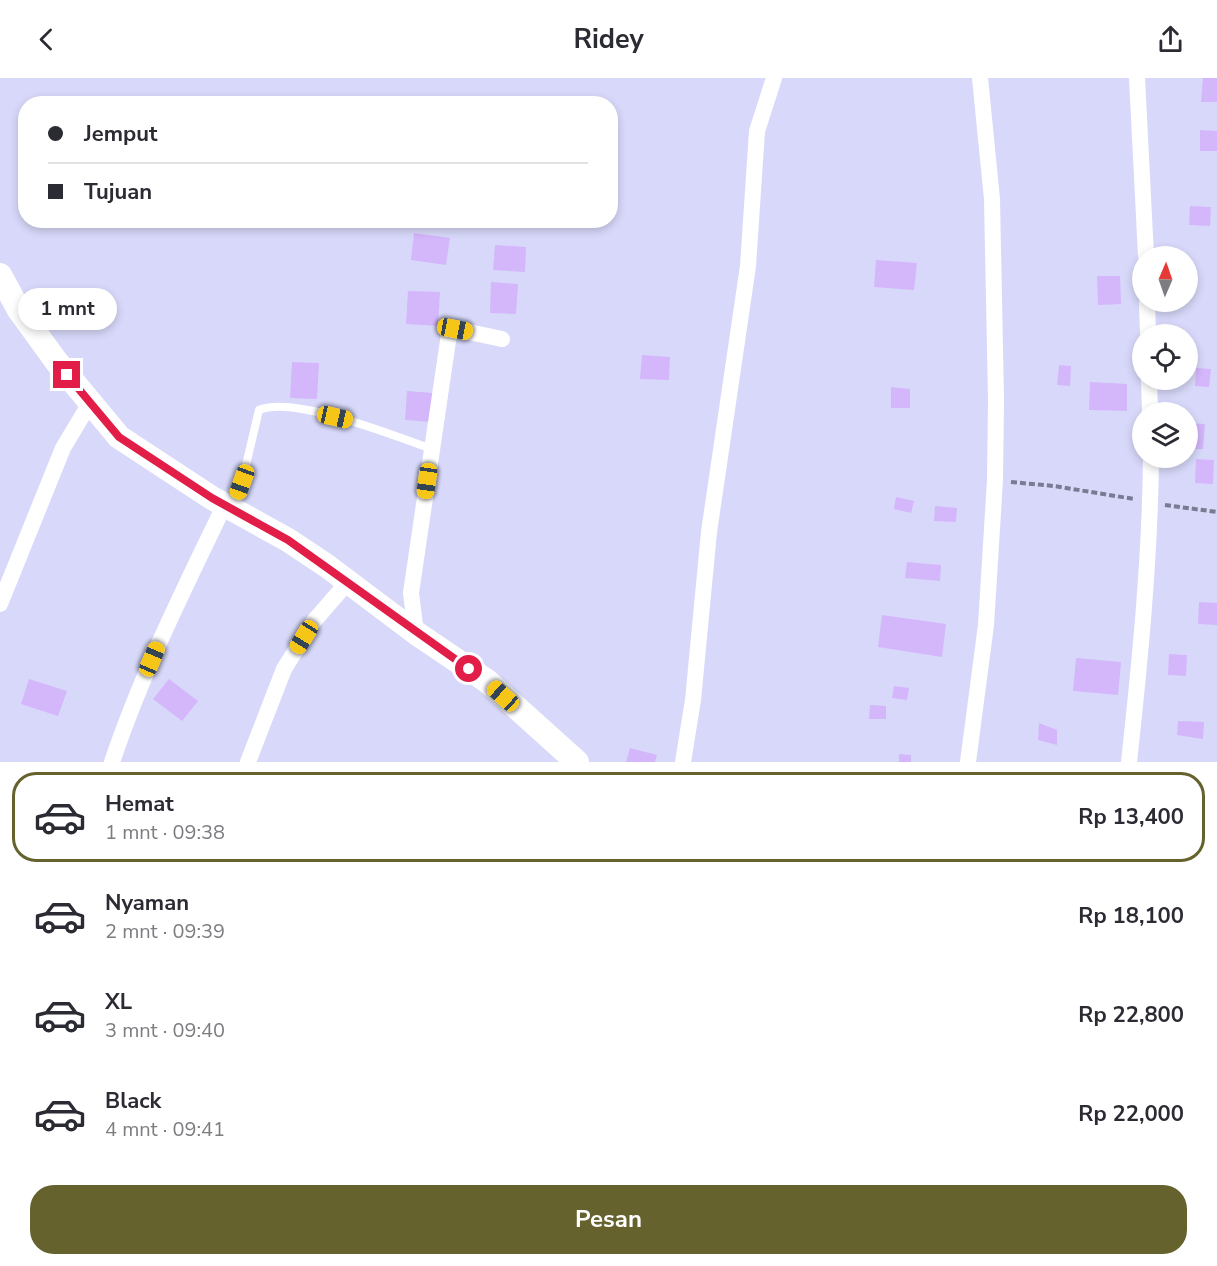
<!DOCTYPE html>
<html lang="id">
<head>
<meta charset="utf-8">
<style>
  :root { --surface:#fff; --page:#f7f7f7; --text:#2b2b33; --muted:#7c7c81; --line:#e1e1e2; --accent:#66622e }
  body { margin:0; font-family:"Nunito Sans",sans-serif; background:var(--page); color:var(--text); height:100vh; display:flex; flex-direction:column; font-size:22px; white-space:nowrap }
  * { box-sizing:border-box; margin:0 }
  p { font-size:20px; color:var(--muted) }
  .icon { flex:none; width:33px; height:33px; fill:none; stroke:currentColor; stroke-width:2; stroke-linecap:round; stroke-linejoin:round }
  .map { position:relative; height:684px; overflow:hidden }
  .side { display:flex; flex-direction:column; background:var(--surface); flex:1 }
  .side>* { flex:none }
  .hud { position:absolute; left:18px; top:18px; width:600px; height:132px; border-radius:24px; box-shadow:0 3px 9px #0003; display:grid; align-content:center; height:132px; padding:0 30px; background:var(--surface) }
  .needle { width:39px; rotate:2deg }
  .controls { position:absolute; left:1132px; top:168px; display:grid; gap:12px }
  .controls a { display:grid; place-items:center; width:66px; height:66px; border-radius:50%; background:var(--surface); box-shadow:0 3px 9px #0003; font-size:30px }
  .end { position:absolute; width:27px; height:27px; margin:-14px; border:8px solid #e11d48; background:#fff; box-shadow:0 0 0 3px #fff }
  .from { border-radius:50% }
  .bubble { position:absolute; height:42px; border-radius:21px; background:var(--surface); box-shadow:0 3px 9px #0003; font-size:20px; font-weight:700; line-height:42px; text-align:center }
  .car { position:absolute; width:18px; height:36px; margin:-18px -9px; border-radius:8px; box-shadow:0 0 4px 2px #0007; background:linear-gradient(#f5c518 24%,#345 0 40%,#f5c518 0 76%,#345 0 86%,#f5c518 0) }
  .hud b { display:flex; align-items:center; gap:21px; height:57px; font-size:22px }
  .hud b+b { border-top:2px solid var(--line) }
  .hud i { width:15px; height:15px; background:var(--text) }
  ul { padding:10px 0 0; list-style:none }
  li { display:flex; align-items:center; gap:18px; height:90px; margin:0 12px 9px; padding:0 18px; border:3px solid transparent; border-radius:24px }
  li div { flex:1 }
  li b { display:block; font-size:22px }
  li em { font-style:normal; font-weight:700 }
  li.current { border-color:var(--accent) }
  li>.icon { width:54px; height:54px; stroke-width:1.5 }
  .button { display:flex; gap:12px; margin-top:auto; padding:12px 30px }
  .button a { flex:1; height:69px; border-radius:24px; background:var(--accent); color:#fff; font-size:24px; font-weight:700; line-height:69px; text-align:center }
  header { display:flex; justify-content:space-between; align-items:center; height:78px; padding:0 30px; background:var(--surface); font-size:27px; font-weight:700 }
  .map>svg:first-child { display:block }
  .building { fill:#d4b6fb }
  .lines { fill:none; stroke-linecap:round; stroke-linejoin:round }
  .path { stroke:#7a7a92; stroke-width:4; stroke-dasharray:6 3; stroke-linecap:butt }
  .lane { stroke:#fff; stroke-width:8 }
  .street { stroke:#fff; stroke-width:16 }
  .secondary { stroke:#fff; stroke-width:24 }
  .route { stroke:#e11d48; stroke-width:8 }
</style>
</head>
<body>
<header><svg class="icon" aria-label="back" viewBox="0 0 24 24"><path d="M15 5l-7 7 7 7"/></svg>Ridey<svg class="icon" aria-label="share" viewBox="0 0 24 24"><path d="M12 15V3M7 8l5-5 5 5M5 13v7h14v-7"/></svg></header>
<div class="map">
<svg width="1217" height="684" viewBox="0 0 1217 684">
  <rect width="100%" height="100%" fill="#d8d9fa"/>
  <g class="building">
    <path d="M1203,0H1217V24H1201Z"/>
    <path d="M1200,52L1217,53V73H1200Z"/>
    <path d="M1190,128L1211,129L1210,148L1189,147Z"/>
    <path d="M414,155L450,160L446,187L411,182Z"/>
    <path d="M495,167L526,169L525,194L493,192Z"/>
    <path d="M876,182L917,185L914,212L874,209Z"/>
    <path d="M1097,198H1120L1121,226L1098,227Z"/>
    <path d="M491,204L518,206L516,236L490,235Z"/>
    <path d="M408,213L440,214L438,248L406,246Z"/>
    <path d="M642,277L670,279L669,302L640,301Z"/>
    <path d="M292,284L319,285L317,321L290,320Z"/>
    <path d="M1059,287L1071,288L1070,308L1057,307Z"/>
    <path d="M1196,290L1211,291L1209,309L1195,308Z"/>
    <path d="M1090,304L1127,306V333L1089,332Z"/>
    <path d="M891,309L910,311V330H891Z"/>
    <path d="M407,313L433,315L431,344L405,342Z"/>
    <path d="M1188,345L1205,346L1203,371H1188Z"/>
    <path d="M1196,381L1214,382L1213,406L1195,405Z"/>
    <path d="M896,419L914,423L911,435L894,431Z"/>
    <path d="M935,428L957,430L956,444L934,443Z"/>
    <path d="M907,484L941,487L940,503L905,500Z"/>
    <path d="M1199,524L1217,525V547L1198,546Z"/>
    <path d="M882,537L946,546L942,579L878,569Z"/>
    <path d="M1169,576L1187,577L1186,598L1168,597Z"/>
    <path d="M1076,580L1121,584L1118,617L1073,613Z"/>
    <path d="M29,601L67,613L58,638L21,626Z"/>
    <path d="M169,601L198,623L182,643L153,621Z"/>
    <path d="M894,608L909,610L907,622L892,620Z"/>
    <path d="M870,627L886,628V641H869Z"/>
    <path d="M1178,643L1204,644L1203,661L1177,657Z"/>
    <path d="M1039,645L1057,652V667L1038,662Z"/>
    <path d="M630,670L657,677L655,684H626Z"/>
    <path d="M899,676L911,677V684H899Z"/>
  </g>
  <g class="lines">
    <g class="path">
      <path d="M1011,404L1054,408L1134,421"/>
      <path d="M1165,427L1217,434"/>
    </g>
    <path class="lane" d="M232,430L242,404L259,332C293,317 395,358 432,371"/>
    <g class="street">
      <path d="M1137,0L1146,178"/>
      <path d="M1147,224L1148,256"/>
      <path d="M1149,302L1150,334"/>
      <path d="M0,526L63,370L90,325"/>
      <path d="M416,555L411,515L449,256L455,251L502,261"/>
      <path d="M112,684C142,595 184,511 225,426"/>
      <path d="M248,684L284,591L314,543L347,505"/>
      <path d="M683,684L693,622L709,454L748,188L757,53L774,0"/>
      <path d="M968,684L986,547L995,402L996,321L992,121L980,0"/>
      <path d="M1129,684C1140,583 1150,481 1151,380"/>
    </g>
    <path class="secondary" d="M0,197L19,232L56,283L119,359L212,420L288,462L327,488L416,555L487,603L577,684"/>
  </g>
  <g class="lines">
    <path class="route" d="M67,297L119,359L212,420L288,462L469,591"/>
  </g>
</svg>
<div class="controls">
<a><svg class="needle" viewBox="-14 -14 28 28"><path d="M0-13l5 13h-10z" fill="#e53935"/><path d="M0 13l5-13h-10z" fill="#7c7c81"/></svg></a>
<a><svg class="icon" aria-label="locate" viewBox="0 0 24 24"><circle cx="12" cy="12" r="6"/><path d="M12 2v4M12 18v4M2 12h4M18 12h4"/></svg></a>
<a><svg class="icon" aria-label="layers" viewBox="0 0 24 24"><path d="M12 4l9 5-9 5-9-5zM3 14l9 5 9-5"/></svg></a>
</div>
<i class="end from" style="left:469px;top:591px"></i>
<i class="end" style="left:67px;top:297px"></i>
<div class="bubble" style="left:18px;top:210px;width:99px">1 mnt</div>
<i class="car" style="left:455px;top:251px;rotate:101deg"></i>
<i class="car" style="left:335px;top:339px;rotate:103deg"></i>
<i class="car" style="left:427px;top:403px;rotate:188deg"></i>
<i class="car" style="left:242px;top:404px;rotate:200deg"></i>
<i class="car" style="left:304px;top:559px;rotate:212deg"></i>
<i class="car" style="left:152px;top:581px;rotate:23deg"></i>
<i class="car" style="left:503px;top:618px;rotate:312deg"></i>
<div class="hud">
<b><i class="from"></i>Jemput</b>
<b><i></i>Tujuan</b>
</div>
</div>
<section class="side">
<ul>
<li class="current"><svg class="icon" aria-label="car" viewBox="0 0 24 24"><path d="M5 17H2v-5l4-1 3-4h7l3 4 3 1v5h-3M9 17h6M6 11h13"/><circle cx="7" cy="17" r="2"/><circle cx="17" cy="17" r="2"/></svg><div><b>Hemat</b><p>1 mnt · 09:38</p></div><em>Rp 13,400</em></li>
<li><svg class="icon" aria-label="car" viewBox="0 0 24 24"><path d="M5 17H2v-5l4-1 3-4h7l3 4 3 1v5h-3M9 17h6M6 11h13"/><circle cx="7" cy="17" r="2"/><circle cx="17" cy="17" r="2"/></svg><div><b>Nyaman</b><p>2 mnt · 09:39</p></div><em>Rp 18,100</em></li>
<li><svg class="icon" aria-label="car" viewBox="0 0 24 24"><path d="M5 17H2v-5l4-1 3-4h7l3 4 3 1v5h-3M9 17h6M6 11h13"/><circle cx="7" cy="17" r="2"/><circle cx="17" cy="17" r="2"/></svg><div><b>XL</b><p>3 mnt · 09:40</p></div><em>Rp 22,800</em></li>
<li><svg class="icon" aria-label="car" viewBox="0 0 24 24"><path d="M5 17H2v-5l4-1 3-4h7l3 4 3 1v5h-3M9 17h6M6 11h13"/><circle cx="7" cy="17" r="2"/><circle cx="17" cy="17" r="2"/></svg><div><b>Black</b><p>4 mnt · 09:41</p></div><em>Rp 22,000</em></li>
</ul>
<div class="button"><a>Pesan</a></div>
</section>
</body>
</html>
